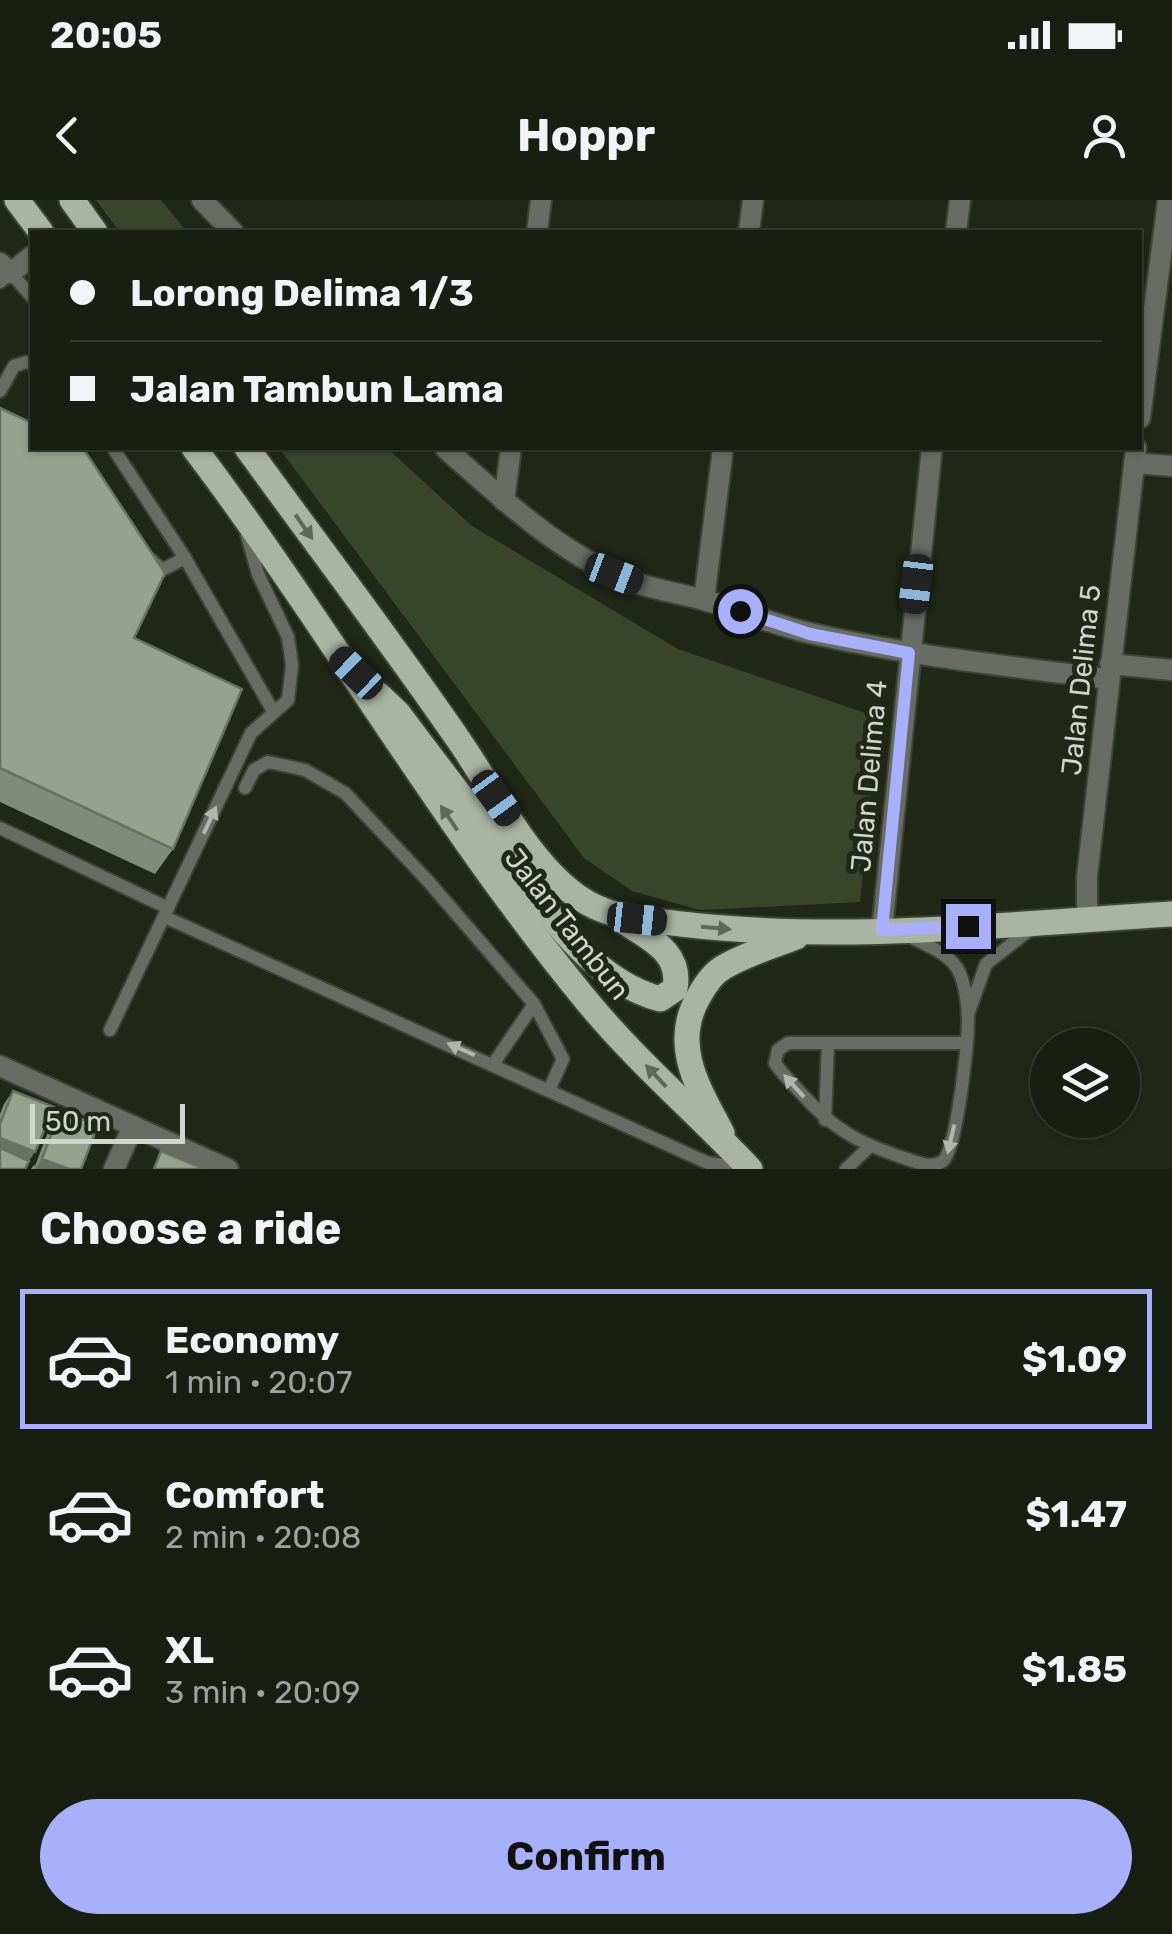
<!DOCTYPE html>
<html lang="en">
<head>
<meta charset="utf-8">
<style>
  :root { --surface:#191e12; --page:#22271b; --text:#f1f3f6; --muted:#9fa29f; --line:#373c32; --accent:#a8b0fc }
  body { margin:0; font-family:Rubik,sans-serif; background:var(--page); color:var(--text); height:100vh; display:flex; flex-direction:column; font-size:38px; white-space:nowrap }
  * { box-sizing:border-box; margin:0 }
  p { font-size:32px; color:var(--muted) }
  .icon { flex:none; width:55px; height:55px; fill:none; stroke:currentColor; stroke-width:2; stroke-linecap:round; stroke-linejoin:round }
  .map { position:relative; height:969px; overflow:hidden }
  .sheet { display:flex; flex-direction:column; background:var(--surface); flex:1 }
  .sheet>* { flex:none }
  .hud { position:absolute; left:30px; top:30px; width:1112px; height:220px; border-radius:0px; box-shadow:0 2px 8px #0004,0 0 0 2px var(--line); display:grid; align-content:center; height:220px; padding:0 40px; background:var(--surface) }
  .buttons { position:absolute; left:1030px; top:828px; display:grid; gap:20px }
  .buttons a { display:grid; place-items:center; width:110px; height:110px; border-radius:50%; background:var(--surface); box-shadow:0 2px 8px #0004,0 0 0 2px var(--line); font-size:50px }
  .scale { position:absolute; left:30px; bottom:25px; width:155px; box-sizing:border-box; padding-left:10px; border:5px solid #d1d6cc; border-top:0; font-size:28px; line-height:35px; white-space:nowrap; color:#d1d6cc; -webkit-text-stroke:8px #212818; paint-order:stroke }
  .end { position:absolute; width:45px; height:45px; margin:-22px; border:12px solid #a8b0fc; background:#111; box-shadow:0 0 0 5px #111 }
  .from { border-radius:50% }
  .car { position:absolute; width:30px; height:60px; margin:-30px -15px; border-radius:12px; box-shadow:0 0 8px 2px #0007; background:linear-gradient(#222 24%,#8ab4d8 0 40%,#222 0 76%,#8ab4d8 0 86%,#222 0) }
  .hud b { display:flex; align-items:center; gap:35px; height:95px; font-size:38px }
  .hud b+b { border-top:2px solid var(--line) }
  .hud i { width:25px; height:25px; background:var(--text) }
  ul { padding:0; list-style:none }
  li { display:flex; align-items:center; gap:30px; height:140px; margin:0 20px 15px; padding:0 20px; border:5px solid transparent; border-radius:0px }
  li div { flex:1 }
  li b { display:block; font-size:38px }
  li em { font-style:normal; font-weight:700 }
  li.current { border-color:var(--accent) }
  li>.icon { width:90px; height:90px; stroke-width:1.5 }
  h2 { padding:0 40px; font-size:45px; line-height:120px }
  .action { display:flex; gap:20px; margin-top:auto; padding:20px 40px }
  .action a { flex:1; height:115px; border-radius:60px; background:var(--accent); color:#111; font-size:40px; font-weight:700; line-height:115px; text-align:center }
  .status { display:flex; justify-content:space-between; align-items:center; height:70px; padding:0 50px; background:var(--surface); direction:ltr }
  .status svg { height:28px; fill:currentColor }
  header { display:flex; justify-content:space-between; align-items:center; height:130px; padding:0 40px; background:var(--surface); font-size:45px; font-weight:700 }
  .map>svg:first-child { display:block }
  .green { fill:#3a462c }
  .lines { fill:none; stroke-linecap:round; stroke-linejoin:round }
  .service-casing { stroke:#3d4435; stroke-width:16 }
  .minor-casing { stroke:#3d4435; stroke-width:24 }
  .primary-casing { stroke:#3d4435; stroke-width:29 }
  .service { stroke:#686c64; stroke-width:12 }
  .minor { stroke:#686c64; stroke-width:20 }
  .primary { stroke:#abb4a3; stroke-width:25 }
  .wall { fill:#828a79 }
  .shaded-wall { fill:#6a7163 }
  .building { fill:#97a18d; stroke:#6a7163; stroke-width:2.5 }
  .oneway { fill:#5f6757 }
  .oneway2 { fill:#b2b6ad }
  .route { stroke:#a8b0fc; stroke-width:12 }
  .labels { text-anchor:middle; dominant-baseline:central; stroke-width:10; stroke-linejoin:round; paint-order:stroke }
  .street-label { font-size:28px; fill:#d1d6cc; stroke:#212818 }
</style>
</head>
<body>
<div class="status"><b>20:05</b><svg viewBox="0 0 49 12"><path d="M0 12V9h3v3zM5 12V6h3v6zM10 12V3h3v9zM15 12V0h3v12zM26 1h20v11H26zM47 4h2v5h-2z"/></svg></div>
<header><svg class="icon" aria-label="back" viewBox="0 0 24 24"><path d="M15 5l-7 7 7 7"/></svg>Hoppr<svg class="icon" aria-label="person" viewBox="0 0 24 24"><circle cx="12" cy="8" r="4"/><path d="M4 21q1-7 8-7t8 7"/></svg></header>
<div class="map">
<svg width="1172" height="969" viewBox="0 0 1172 969">
  <rect width="100%" height="100%" fill="#212818"/>
  <g class="green">
    <path d="M96,0H161L187,32H120Z"/>
    <path d="M279,248H387L472,326L678,449L880,518L860,702L700,710L632,691L584,658Z"/>
  </g>
  <g class="lines">
    <g class="service-casing">
      <g id="service">
        <path d="M0,82L11,73L32,97"/>
        <path d="M0,191L14,166L26,162L32,164"/>
        <path d="M113,248L185,358L273,511"/>
        <path d="M151,360L162,370L185,358"/>
        <path d="M245,588L254,570L268,562L305,570L345,593L428,681L534,804L563,859L550,888"/>
        <path d="M0,628L168,708"/>
        <path d="M165,717L708,963L744,968"/>
        <path d="M907,735C923,744 947,752 957,768C965,781 968,805 968,820C968,842 957,949 943,961C932,969 919,963 907,959C858,943 834,930 800,892C791,882 782,874 775,863L778,850L788,843H967"/>
        <path d="M969,812L986,764L1032,728"/>
        <path d="M110,830L251,533L288,500L292,465L288,437L258,374L247,335"/>
        <path d="M494,863L534,804"/>
        <path d="M825,920L828,843"/>
        <path d="M846,969L869,947"/>
      </g>
    </g>
    <g class="minor-casing">
      <g id="minor">
        <path d="M202,0L233,32"/>
        <path d="M537,32L541,0"/>
        <path d="M749,32L753,0"/>
        <path d="M956,32L960,0"/>
        <path d="M0,63L11,73L32,56"/>
        <path d="M1140,218L1168,0"/>
        <path d="M445,248C497,294 551,346 616,375C644,388 674,392 704,400C741,410 776,426 814,434C911,456 1010,466 1108,479"/>
        <path d="M1134,263L1172,266"/>
        <path d="M504,301L511,248"/>
        <path d="M704,400L723,248"/>
        <path d="M1110,464L1172,470"/>
        <path d="M1087,719V677L1136,248"/>
        <path d="M882,730L932,248"/>
        <path d="M0,866L228,969"/>
        <path d="M114,969L133,926"/>
      </g>
    </g>
    <g class="primary-casing">
      <g id="primary">
        <path d="M17,0L41,32"/>
        <path d="M72,0L95,32"/>
        <path d="M194,248C330,428 442,625 586,800C636,861 696,912 750,969"/>
        <path d="M247,248C318,346 392,443 460,542C495,593 532,670 586,702C615,719 648,720 681,724C843,743 1009,724 1172,714"/>
        <path d="M379,495L398,513C430,556 463,599 496,642C541,700 585,779 660,799L675,789C682,751 648,738 620,719"/>
        <path d="M722,933C699,889 670,845 699,796C705,785 713,773 724,767C746,754 772,746 796,737"/>
      </g>
    </g>
    <use href="#service" class="service"/>
    <use href="#minor" class="minor"/>
    <use href="#primary" class="primary"/>
  </g>
  <g class="wall">
    <path d="M0,208L134,438L173,649L155,674L0,602Z"/>
    <path d="M13,891L0,969V914L4,904Z"/>
    <path d="M60,911L81,969H31L34,965L35,966L51,924Z"/>
  </g>
  <g class="shaded-wall">
    <path d="M0,938L35,952L26,965L0,955Z"/>
    <path d="M42,959L69,969H35Z"/>
  </g>
  <g class="building">
    <path d="M0,208L32,223V248H83L165,373L134,438L242,489L173,649L0,568Z"/>
    <path d="M13,891L54,907L35,952L0,938V924Z"/>
    <path d="M60,911L98,925L81,969H69L42,959Z"/>
    <path d="M0,948L29,961L25,969H0Z"/>
    <path d="M161,951L202,968V969H154Z"/>
  </g>
  <defs><path id="oneway-solid" d="M-6-.8H1V-3.2L6.5 0L1 3.2V.8H-6Z" transform="scale(2.5)"/></defs>
  <g class="oneway">
    <use href="#oneway-solid" transform="translate(304 327) rotate(55)"/>
    <use href="#oneway-solid" transform="translate(449 618) rotate(-124)"/>
    <use href="#oneway-solid" transform="translate(716 728) rotate(5)"/>
    <use href="#oneway-solid" transform="translate(656 876) rotate(-133)"/>
  </g>
  <g class="oneway2">
    <use href="#oneway-solid" transform="translate(210 620) rotate(-65)"/>
    <use href="#oneway-solid" transform="translate(461 849) rotate(-156)"/>
    <use href="#oneway-solid" transform="translate(794 886) rotate(-132)"/>
    <use href="#oneway-solid" transform="translate(951 939) rotate(103)"/>
  </g>
  <g class="lines">
    <path class="route" d="M740,411L810,434L909,453L882,730L968,726"/>
  </g>
  <g class="labels">
    <g class="street-label">
      <text transform="translate(1081 480) rotate(-84)">Jalan Delima 5</text>
      <text transform="translate(869 576) rotate(-85)">Jalan Delima 4</text>
      <text transform="translate(567 724) rotate(52)">Jalan Tambun</text>
    </g>
  </g>
</svg>
<div class="buttons">
<a><svg class="icon" aria-label="layers" viewBox="0 0 24 24"><path d="M12 4l9 5-9 5-9-5zM3 14l9 5 9-5"/></svg></a>
</div>
<div class="scale">50 m</div>
<i class="end from" style="left:740px;top:411px"></i>
<i class="end" style="left:968px;top:726px"></i>
<i class="car" style="left:614px;top:374px;rotate:111deg"></i>
<i class="car" style="left:916px;top:384px;rotate:187deg"></i>
<i class="car" style="left:356px;top:473px;rotate:314deg"></i>
<i class="car" style="left:496px;top:598px;rotate:144deg"></i>
<i class="car" style="left:637px;top:719px;rotate:96deg"></i>
<div class="hud">
<b><i class="from"></i>Lorong Delima 1/3</b>
<b><i></i>Jalan Tambun Lama</b>
</div>
</div>
<section class="sheet">
<h2>Choose a ride</h2>
<ul>
<li class="current"><svg class="icon" aria-label="car" viewBox="0 0 24 24"><path d="M5 17H2v-5l4-1 3-4h7l3 4 3 1v5h-3M9 17h6M6 11h13"/><circle cx="7" cy="17" r="2"/><circle cx="17" cy="17" r="2"/></svg><div><b>Economy</b><p>1 min · 20:07</p></div><em>$1.09</em></li>
<li><svg class="icon" aria-label="car" viewBox="0 0 24 24"><path d="M5 17H2v-5l4-1 3-4h7l3 4 3 1v5h-3M9 17h6M6 11h13"/><circle cx="7" cy="17" r="2"/><circle cx="17" cy="17" r="2"/></svg><div><b>Comfort</b><p>2 min · 20:08</p></div><em>$1.47</em></li>
<li><svg class="icon" aria-label="car" viewBox="0 0 24 24"><path d="M5 17H2v-5l4-1 3-4h7l3 4 3 1v5h-3M9 17h6M6 11h13"/><circle cx="7" cy="17" r="2"/><circle cx="17" cy="17" r="2"/></svg><div><b>XL</b><p>3 min · 20:09</p></div><em>$1.85</em></li>
</ul>
<div class="action"><a>Confirm</a></div>
</section>
</body>
</html>
